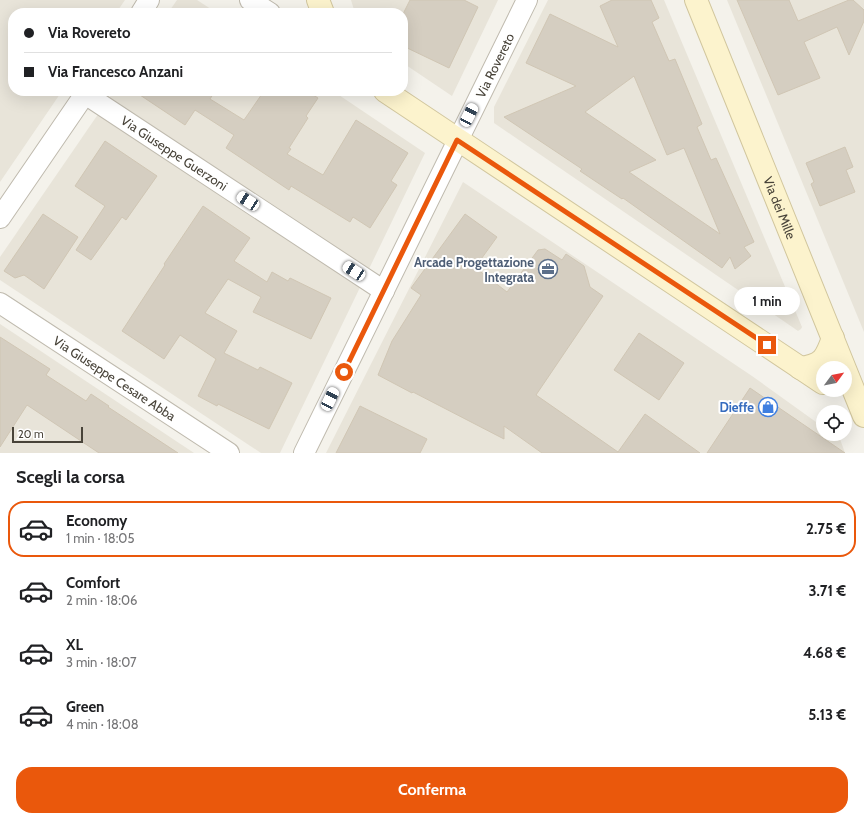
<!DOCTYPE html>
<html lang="it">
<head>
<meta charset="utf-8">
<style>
  :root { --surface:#fff; --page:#f2f2f2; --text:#202124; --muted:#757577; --line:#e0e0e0; --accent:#ea580c }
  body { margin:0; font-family:Cabin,sans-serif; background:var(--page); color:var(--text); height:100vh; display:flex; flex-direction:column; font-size:15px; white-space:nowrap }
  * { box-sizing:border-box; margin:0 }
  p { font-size:13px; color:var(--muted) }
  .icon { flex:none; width:22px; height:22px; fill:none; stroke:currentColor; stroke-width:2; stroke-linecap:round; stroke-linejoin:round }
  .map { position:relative; height:453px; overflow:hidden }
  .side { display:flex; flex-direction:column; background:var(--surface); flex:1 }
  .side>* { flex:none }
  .banner { position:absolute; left:8px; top:8px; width:400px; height:88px; border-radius:16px; box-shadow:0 4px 16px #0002; display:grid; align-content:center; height:88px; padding:0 16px; background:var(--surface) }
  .needle { width:26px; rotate:58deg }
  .fabs { position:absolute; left:816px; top:361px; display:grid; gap:8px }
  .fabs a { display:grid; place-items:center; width:36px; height:36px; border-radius:50%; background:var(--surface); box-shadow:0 4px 16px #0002; font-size:20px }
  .scale { position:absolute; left:12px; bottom:10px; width:71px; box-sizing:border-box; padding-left:4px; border:2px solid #484339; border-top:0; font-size:11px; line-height:14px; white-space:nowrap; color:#484339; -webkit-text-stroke:3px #fff; paint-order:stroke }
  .end { position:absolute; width:18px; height:18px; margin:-9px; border:5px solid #ea580c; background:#fff; box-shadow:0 0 0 2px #fff }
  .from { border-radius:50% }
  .bubble { position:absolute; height:28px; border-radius:14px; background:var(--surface); box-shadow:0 4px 16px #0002; font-size:13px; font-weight:700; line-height:28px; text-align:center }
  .car { position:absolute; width:12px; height:24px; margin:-12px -6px; border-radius:5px; box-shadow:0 0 3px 1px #0007; background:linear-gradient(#fff 24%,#345 0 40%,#fff 0 76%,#345 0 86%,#fff 0) }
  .banner b { display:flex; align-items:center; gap:14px; height:38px; font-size:15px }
  .banner b+b { border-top:1px solid var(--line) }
  .banner i { width:10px; height:10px; background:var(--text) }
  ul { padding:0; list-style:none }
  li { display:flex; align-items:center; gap:12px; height:56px; margin:0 8px 6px; padding:0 8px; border:2px solid transparent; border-radius:16px }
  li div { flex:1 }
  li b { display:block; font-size:15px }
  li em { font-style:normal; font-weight:700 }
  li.active { border-color:var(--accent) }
  li>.icon { width:36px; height:36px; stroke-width:1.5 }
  h2 { padding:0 16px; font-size:18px; line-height:48px }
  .button { display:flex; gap:8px; margin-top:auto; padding:8px 16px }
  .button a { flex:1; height:46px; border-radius:16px; background:var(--accent); color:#fff; font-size:16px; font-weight:700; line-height:46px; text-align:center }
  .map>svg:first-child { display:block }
  .residential { fill:#e8e4d9 }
  .building { fill:#d5cec1; stroke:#d0c6b4; fill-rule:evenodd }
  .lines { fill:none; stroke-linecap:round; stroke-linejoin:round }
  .street-casing { stroke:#bfbaae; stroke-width:22 }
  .secondary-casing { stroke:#d1c69d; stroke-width:24 }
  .street { stroke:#fff; stroke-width:20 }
  .secondary { stroke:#fcf3cd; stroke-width:22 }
  .route { stroke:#ea580c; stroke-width:5 }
  .labels { text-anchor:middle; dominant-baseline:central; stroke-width:4; stroke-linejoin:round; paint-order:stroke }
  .street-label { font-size:13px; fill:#484339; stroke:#fff }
  .service-label { font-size:13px; font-weight:bold; fill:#4e5e75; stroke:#fff; text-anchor:end }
  .shop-label { font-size:13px; font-weight:bold; fill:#366cbe; stroke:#fff; text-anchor:end }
</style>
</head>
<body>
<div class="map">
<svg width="864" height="453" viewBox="0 0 864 453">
  <rect width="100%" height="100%" fill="#f4f2eb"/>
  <g class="residential">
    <path d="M0,0H125L116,13H13V91H62L0,182Z"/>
    <path d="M177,0H197L217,13H168Z"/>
    <path d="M351,0H498L452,96L403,63V13H355Z"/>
    <path d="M548,0H664L802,327L801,329L798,331L494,123V107Z"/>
    <path d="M727,0H864V332Z"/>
    <path d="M114,91H333L425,153L280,453H261L0,280V257Z"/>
    <path d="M463,182L752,376L823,427V434H833L840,439L845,453H326Z"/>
    <path d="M0,324L194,453H0Z"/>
  </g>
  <g class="building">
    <path d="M410,0H464L478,7L449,68L403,46V14Z"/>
    <path d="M612,0H651L659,18L652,22L669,61L675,59L702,124L697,127L711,160L716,158L754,242L744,247L751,256L735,269L730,257L722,268L623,198L622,199L580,171L582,169L504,117L576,86L526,63L550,14L618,47L600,6ZM634,76L667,155L684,148L720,234L629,172L656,160L585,112Z"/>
    <path d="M737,0H789L798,21L849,0H853L864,10V21L849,55L837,27L804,42L820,78L778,95Z"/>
    <path d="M134,91H215L210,99L244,120L264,91H307L318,98L306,116L308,118L289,148L291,149L287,154L323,175L356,120L408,153L391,181L397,185L370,228L353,217L350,222L291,186L289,190L226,148L234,135L195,110L185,125Z"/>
    <path d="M105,141L157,176L126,220L122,217L91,260L76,250L105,206L75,186Z"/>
    <path d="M845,147L853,167L846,170L855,192L820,206L811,184L814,182L806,163Z"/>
    <path d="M203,206L250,238L234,261L267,282L272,272L288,281L290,278L331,298L311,339L253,312L261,297L228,279L205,313L237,331L224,353L258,370L260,367L292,383L269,429L218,404L217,406L198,396L216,359L180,335L164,359L122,331L165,265L164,264Z"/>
    <path d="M43,214L78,237L44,289L24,275L15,278L4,271Z"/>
    <path d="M465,214L497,237L479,262L481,263L477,269L507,292L538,250L545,249L562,260L566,254L584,266L590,287L603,296L536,395L618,452L645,414L700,453H542L504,426V439L413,392L412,393L378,375L392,341L421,295L411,288Z"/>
    <path d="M639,333L684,363L659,400L614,370Z"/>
    <path d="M0,337L50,369L46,375L86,401L91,394L109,406L108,407L178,453H99L27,405L0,447Z"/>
    <path d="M750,388L845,453H707Z"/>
    <path d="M360,406L427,439L420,453H336Z"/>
  </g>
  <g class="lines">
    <g class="street-casing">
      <g id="street">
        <path d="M250,0L270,13"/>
        <path d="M141,13L149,0"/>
        <path id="s1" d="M85,94L384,291"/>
        <path d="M0,218L87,91"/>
        <path id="s2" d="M0,303L229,453"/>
        <path id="s3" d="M304,453L527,0"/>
      </g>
    </g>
    <g class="secondary-casing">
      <g id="secondary">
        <path d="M318,0L323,13"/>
        <path id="s4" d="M696,0L864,416"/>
        <path d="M385,91L823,383"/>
        <path d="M800,368C823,365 826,358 833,338"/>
      </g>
    </g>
    <use href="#street" class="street"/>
    <use href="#secondary" class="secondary"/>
  </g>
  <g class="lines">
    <path class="route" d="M344,372L457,140L767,345"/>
  </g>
  <defs>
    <g id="office-ring" transform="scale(1)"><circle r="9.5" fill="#fff" stroke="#5c6f8a" stroke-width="1.5"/><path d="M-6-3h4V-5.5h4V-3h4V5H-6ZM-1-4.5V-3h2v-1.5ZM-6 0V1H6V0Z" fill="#5c6f8a"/></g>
    <g id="shop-ring" transform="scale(1)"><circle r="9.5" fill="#fff" stroke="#3f7fe0" stroke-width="1.5"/><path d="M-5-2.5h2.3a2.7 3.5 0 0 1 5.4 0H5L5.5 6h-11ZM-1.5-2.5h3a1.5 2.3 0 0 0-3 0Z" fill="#3f7fe0"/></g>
  </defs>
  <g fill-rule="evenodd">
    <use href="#office-ring" x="548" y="269"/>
    <use href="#shop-ring" x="768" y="407"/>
  </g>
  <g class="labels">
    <g class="street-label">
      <text stroke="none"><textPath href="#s3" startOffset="432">Via Rovereto</textPath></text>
      <text stroke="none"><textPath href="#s1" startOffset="107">Via Giuseppe Guerzoni</textPath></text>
      <text stroke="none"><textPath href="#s4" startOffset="224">Via dei Mille</textPath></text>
      <text stroke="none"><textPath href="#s2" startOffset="137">Via Giuseppe Cesare Abba</textPath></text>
    </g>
    <g class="service-label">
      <text x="534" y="262">Arcade Progettazione<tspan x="534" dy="15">Integrata</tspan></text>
    </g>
    <g class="shop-label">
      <text x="754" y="407">Dieffe</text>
    </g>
  </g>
</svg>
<div class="fabs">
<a><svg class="needle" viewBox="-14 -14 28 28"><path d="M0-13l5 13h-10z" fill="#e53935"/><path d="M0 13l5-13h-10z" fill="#757577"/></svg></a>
<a><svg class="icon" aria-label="locate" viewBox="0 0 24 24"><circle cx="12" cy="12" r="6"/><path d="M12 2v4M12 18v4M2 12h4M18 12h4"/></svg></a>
</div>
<div class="scale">20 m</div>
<i class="end from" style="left:344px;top:372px"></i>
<i class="end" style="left:767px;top:345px"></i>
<div class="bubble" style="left:734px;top:287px;width:66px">1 min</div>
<i class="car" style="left:469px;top:115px;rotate:27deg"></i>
<i class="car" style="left:248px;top:201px;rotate:303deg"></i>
<i class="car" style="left:354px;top:271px;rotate:303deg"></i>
<i class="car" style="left:330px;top:399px;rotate:26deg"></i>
<div class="banner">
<b><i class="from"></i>Via Rovereto</b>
<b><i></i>Via Francesco Anzani</b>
</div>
</div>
<section class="side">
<h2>Scegli la corsa</h2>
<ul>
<li class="active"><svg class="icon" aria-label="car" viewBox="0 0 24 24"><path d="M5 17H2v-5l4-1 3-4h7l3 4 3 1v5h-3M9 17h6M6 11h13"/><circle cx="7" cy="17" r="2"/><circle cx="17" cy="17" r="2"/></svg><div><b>Economy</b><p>1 min · 18:05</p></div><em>2.75 €</em></li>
<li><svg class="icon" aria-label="car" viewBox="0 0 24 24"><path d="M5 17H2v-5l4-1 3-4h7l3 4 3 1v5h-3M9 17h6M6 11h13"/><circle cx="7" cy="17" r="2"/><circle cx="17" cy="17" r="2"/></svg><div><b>Comfort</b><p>2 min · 18:06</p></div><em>3.71 €</em></li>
<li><svg class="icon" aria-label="car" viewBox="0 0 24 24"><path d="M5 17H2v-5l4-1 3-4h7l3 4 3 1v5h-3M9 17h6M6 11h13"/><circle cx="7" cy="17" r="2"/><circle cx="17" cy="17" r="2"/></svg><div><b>XL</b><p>3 min · 18:07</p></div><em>4.68 €</em></li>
<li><svg class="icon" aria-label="car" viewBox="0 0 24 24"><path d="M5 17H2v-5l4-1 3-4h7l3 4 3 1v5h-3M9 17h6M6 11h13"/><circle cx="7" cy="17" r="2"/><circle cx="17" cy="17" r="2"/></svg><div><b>Green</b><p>4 min · 18:08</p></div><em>5.13 €</em></li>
</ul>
<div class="button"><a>Conferma</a></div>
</section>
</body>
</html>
